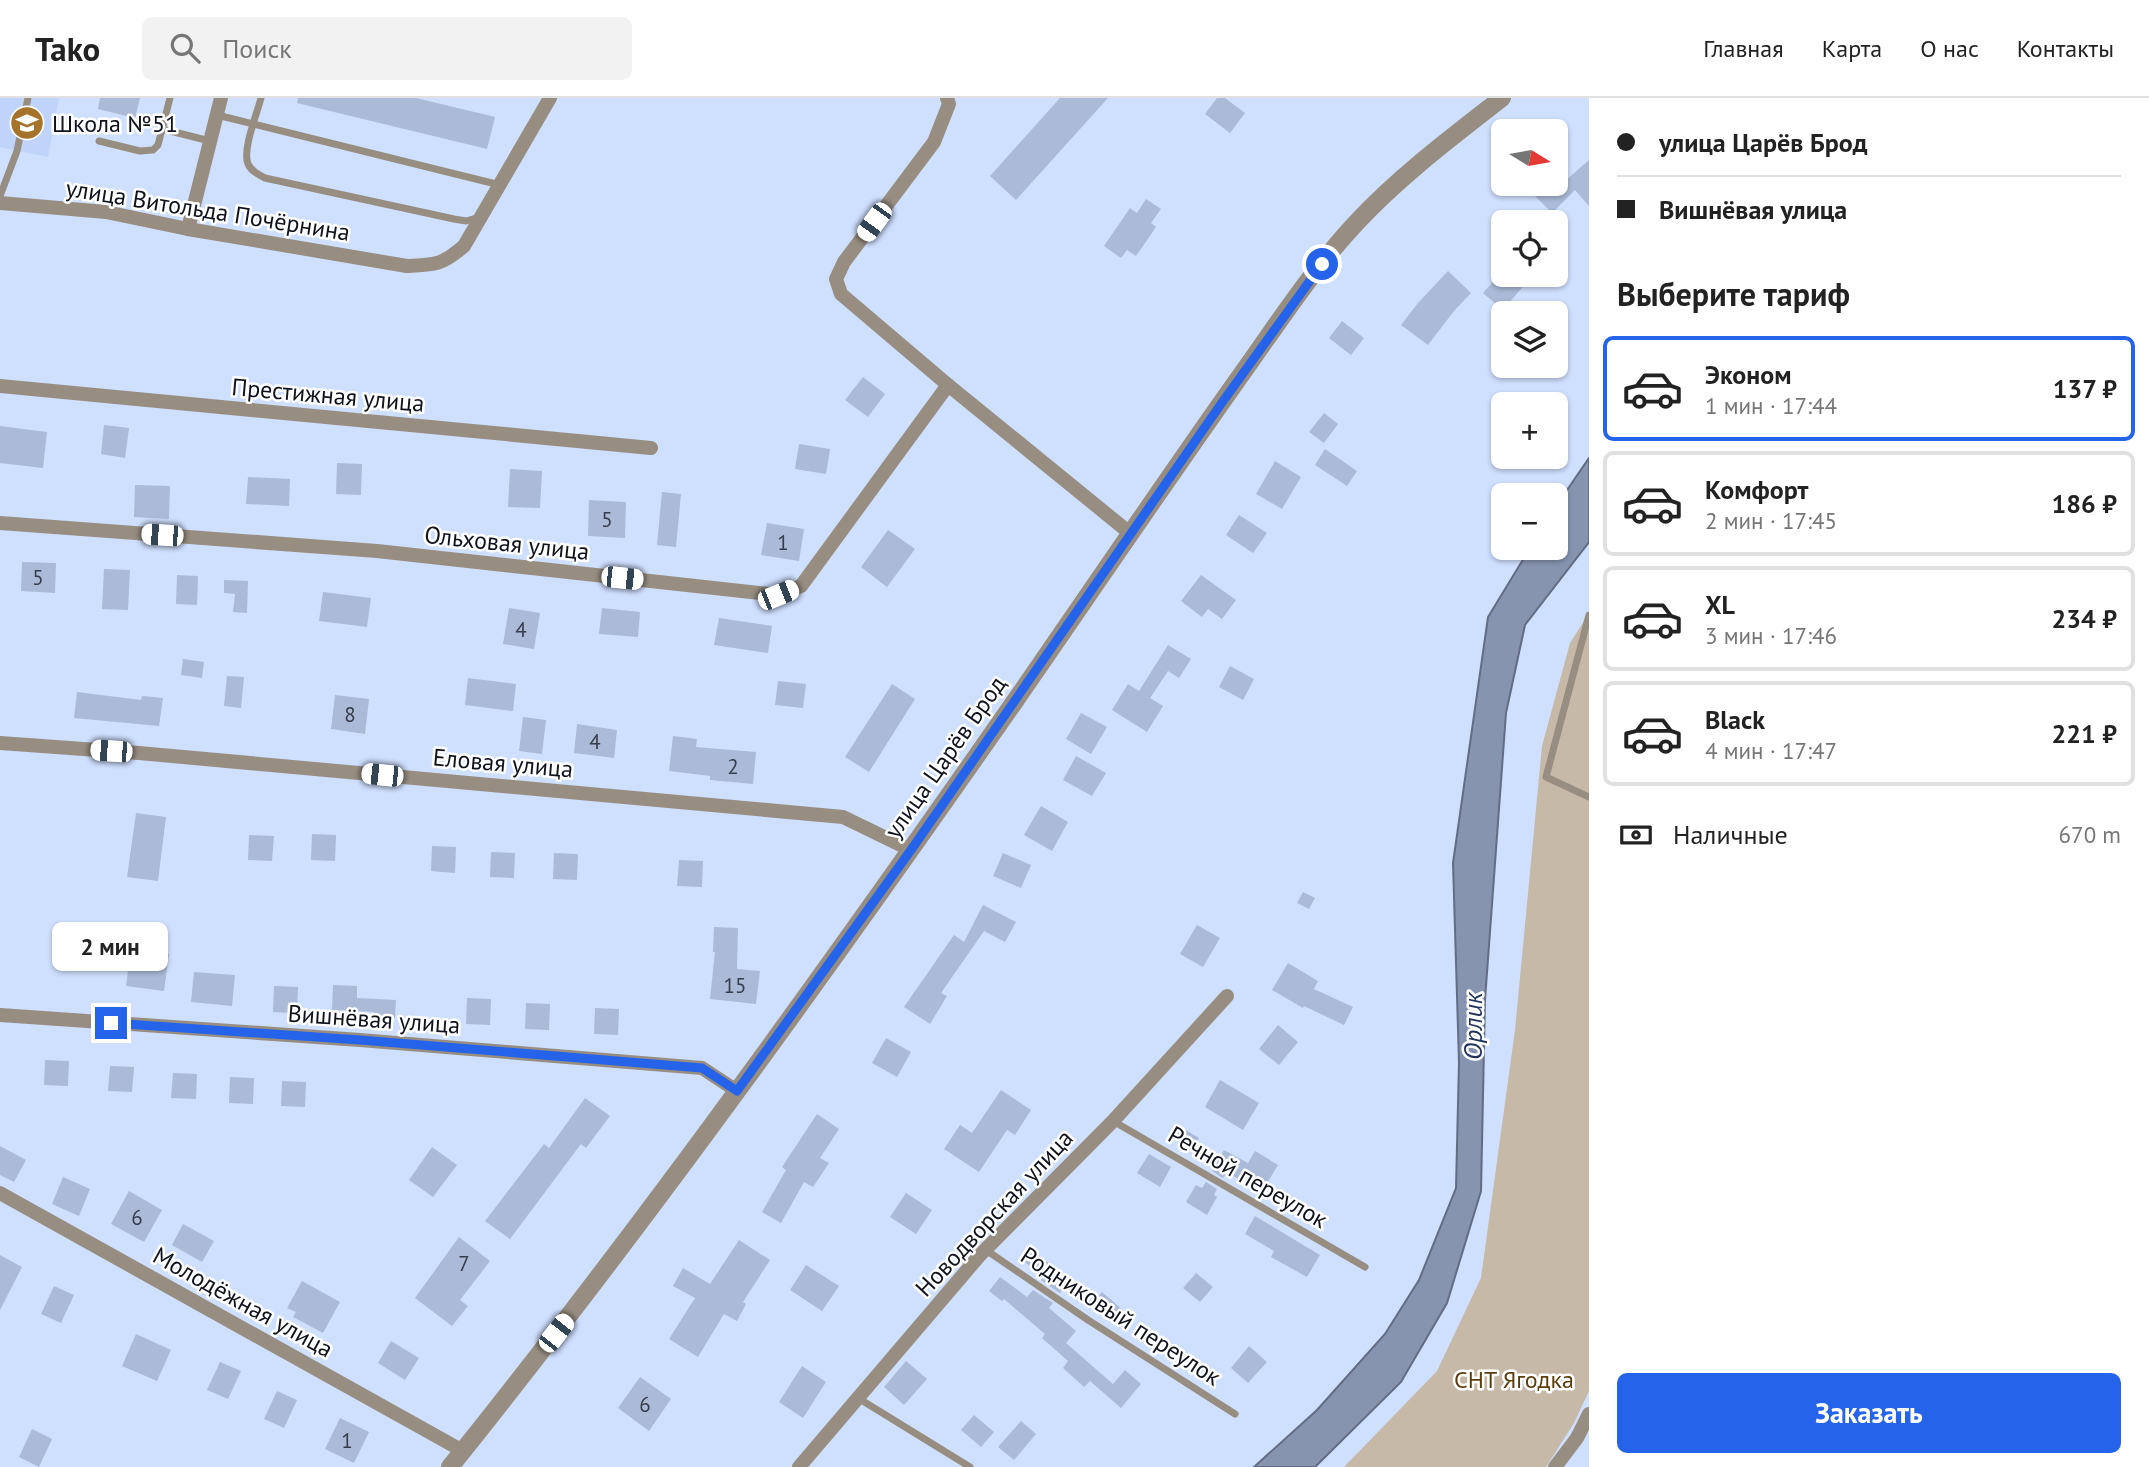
<!DOCTYPE html>
<html lang="ru">
<head>
<meta charset="utf-8">
<style>
  :root { --surface:#fff; --page:#f2f2f2; --text:#222; --muted:#767676; --line:#e0e0e0; --accent:#2563eb }
  body { margin:0; font-family:"PT Sans",sans-serif; background:var(--page); color:var(--text); height:100vh; display:flex; flex-direction:column; font-size:26px; white-space:nowrap }
  * { box-sizing:border-box; margin:0 }
  p { font-size:23px; color:var(--muted) }
  .icon { flex:none; width:38px; height:38px; fill:none; stroke:currentColor; stroke-width:2; stroke-linecap:round; stroke-linejoin:round }
  .map { position:relative; flex:1; overflow:hidden }
  .sheet { display:flex; flex-direction:column; background:var(--surface); width:560px }
  .sheet>* { flex:none }
  .guide { display:grid; align-content:center; height:154px; padding:0 28px; background:var(--surface) }
  .needle { width:46px; rotate:101deg }
  .tools { position:absolute; left:1491px; top:21px; display:grid; gap:14px }
  .tools a { display:grid; place-items:center; width:77px; height:77px; border-radius:10px; background:var(--surface); box-shadow:0 2px 5px #0004; font-size:35px }
  .end { position:absolute; width:32px; height:32px; margin:-16px; border:9px solid #2563eb; background:#fff; box-shadow:0 0 0 4px #fff }
  .from { border-radius:50% }
  .bubble { position:absolute; height:49px; border-radius:10px; background:var(--surface); box-shadow:0 2px 5px #0004; font-size:23px; font-weight:800; line-height:49px; text-align:center }
  .car { position:absolute; width:21px; height:42px; margin:-21px -10px; border-radius:9px; box-shadow:0 0 5px 2px #0007; background:linear-gradient(#fff 24%,#345 0 40%,#fff 0 76%,#345 0 86%,#fff 0) }
  .guide b { display:flex; align-items:center; gap:24px; height:66px; font-size:26px }
  .guide b+b { border-top:2px solid var(--line) }
  .guide i { width:18px; height:18px; background:var(--text) }
  ul { padding:0; list-style:none }
  li { display:flex; align-items:center; gap:21px; height:105px; margin:0 14px 10px; padding:0 14px; border:4px solid var(--line); border-radius:10px }
  li div { flex:1 }
  li b { display:block; font-size:26px }
  li em { font-style:normal; font-weight:800 }
  li.on { border-color:var(--accent) }
  li>.icon { width:63px; height:63px; stroke-width:1.5 }
  h2 { padding:0 28px; font-size:32px; line-height:84px }
  .pay { display:flex; align-items:center; gap:18px; height:77px; padding:0 28px; font-size:26px }
  .pay p { margin-inline-start:auto }
  .action { display:flex; gap:14px; margin-top:auto; padding:14px 28px }
  .action a { flex:1; height:80px; border-radius:10px; background:var(--accent); color:#fff; font-size:28px; font-weight:800; line-height:80px; text-align:center }
  header { display:flex; align-items:center; gap:42px; box-sizing:border-box; height:98px; padding:0 35px; background:var(--surface); border-bottom:2px solid var(--line) }
  header strong { font-size:33px }
  nav { display:flex; gap:38px; margin-inline-start:auto; font-size:24px }
  .search { width:490px; height:63px; background:var(--page); display:flex; align-items:center; gap:18px; box-sizing:border-box; padding:0 24px; border-radius:10px; color:var(--muted); font-size:26px }
  main { display:flex; flex:1; min-height:0 }
  .map>svg:first-child { display:block }
  .built { fill:#c0d4f9 }
  .green { fill:#c7b9a8 }
  .water { fill:#8694b0; stroke:#626d84; stroke-width:2 }
  .building { fill:#abbad7 }
  .lines { fill:none; stroke-linecap:round; stroke-linejoin:round }
  .service { stroke:#978d81; stroke-width:7 }
  .minor { stroke:#978d81; stroke-width:14 }
  .tertiary { stroke:#978d81; stroke-width:18 }
  .route { stroke:#2563eb; stroke-width:9 }
  .labels { text-anchor:middle; dominant-baseline:central; stroke-width:5; stroke-linejoin:round; paint-order:stroke }
  .number-label { font-size:21px; fill:#353d4c }
  .poi-label { font-size:24px; fill:#0e131e; stroke:#fff; text-anchor:start }
  .street-label { font-size:24px; fill:#0e131e; stroke:#fff }
  .park-label { font-size:24px; fill:#5c3e0e; stroke:#fff }
  .water-label { font-size:26px; font-style:italic; fill:#21345b; stroke:#fff }
</style>
</head>
<body>
<header>
<strong>Tako</strong>
<div class="search"><svg class="icon" aria-label="search" viewBox="0 0 24 24"><circle cx="10" cy="10" r="6"/><path d="M15 15l6 6"/></svg>Поиск</div>
<nav><a>Главная</a><a>Карта</a><a>О нас</a><a>Контакты</a></nav>
</header>
<main>
<div class="map">
<svg width="1589" height="1369" viewBox="0 0 1589 1369">
  <rect width="100%" height="100%" fill="#cfdffe"/>
  <path class="built" d="M0,0H59L48,59L0,49Z"/>
  <path class="green" d="M1589,515V1293L1574,1325L1546,1369H1344L1437,1273L1481,1180L1515,932L1542,648L1570,545Z"/>
  <path class="water" d="M1589,360V444L1525,527L1506,615L1485,902L1481,1093L1447,1205L1401,1284L1315,1369H1254L1317,1312L1385,1236L1419,1182L1456,1090L1459,964L1453,765L1488,519L1530,450H1556V408Z"/>
  <g class="building">
    <path d="M100,0H140L135,20L98,11Z"/>
    <path d="M298,0H416L495,19L487,51L297,5Z"/>
    <path d="M1060,0H1108L1016,102L990,78Z"/>
    <path d="M1217,0H1225L1245,15L1230,35L1205,16Z"/>
    <path d="M1589,62V108L1575,92L1552,115L1529,92L1535,86H1550L1556,91Z"/>
    <path d="M1146,101L1161,111L1151,125L1156,129L1136,158L1127,152L1121,160L1104,148L1130,110L1137,115Z"/>
    <path d="M1448,173L1471,195L1454,213L1428,247L1401,227L1418,205Z"/>
    <path d="M1499,177H1516L1526,185L1503,212L1483,195Z"/>
    <path d="M1342,223L1364,240L1351,257L1329,240Z"/>
    <path d="M863,279L885,296L868,319L845,302Z"/>
    <path d="M1324,315L1338,326L1324,345L1309,334Z"/>
    <path d="M104,327L129,330L125,360L101,356Z"/>
    <path d="M0,328L47,334L43,370L0,365Z"/>
    <path d="M799,346L830,351L826,376L795,371Z"/>
    <path d="M1325,351L1357,373L1347,388L1315,367Z"/>
    <path d="M1275,363L1301,379L1282,411L1256,396Z"/>
    <path d="M337,365L362,366L361,397L336,396Z"/>
    <path d="M510,371L542,373L540,410L508,409Z"/>
    <path d="M248,379L290,381L289,408L246,406Z"/>
    <path d="M135,387L170,388L169,421L134,419Z"/>
    <path d="M662,394L681,396L676,449L657,447Z"/>
    <path d="M589,402L626,404L625,440L588,438Z"/>
    <path d="M1239,417L1267,435L1253,455L1226,437Z"/>
    <path d="M767,425L804,431L799,463L761,457Z"/>
    <path d="M888,432L915,451L887,489L861,469Z"/>
    <path d="M22,464L56,465L55,495L21,493Z"/>
    <path d="M104,471L130,472L128,512L102,511Z"/>
    <path d="M177,477L198,478L197,507L176,506Z"/>
    <path d="M1201,477L1236,502L1222,521L1208,511L1202,519L1181,503Z"/>
    <path d="M224,482L248,483L247,515L233,514L235,496L224,495Z"/>
    <path d="M323,494L371,500L367,529L319,523Z"/>
    <path d="M509,510L540,515L534,551L503,546Z"/>
    <path d="M602,510L640,514L638,539L599,536Z"/>
    <path d="M719,520L772,528L768,555L714,547Z"/>
    <path d="M1168,547L1191,561L1179,580L1168,573L1150,600L1163,608L1147,634L1112,612L1128,586L1139,593Z"/>
    <path d="M183,561L204,564L202,580L181,577Z"/>
    <path d="M1230,568L1254,581L1243,602L1219,589Z"/>
    <path d="M227,578L244,579L241,610L224,608Z"/>
    <path d="M468,580L516,586L513,613L465,607Z"/>
    <path d="M778,583L806,586L803,610L775,607Z"/>
    <path d="M892,586L915,601L869,674L845,659Z"/>
    <path d="M77,594L141,602L142,598L163,600L159,628L74,620Z"/>
    <path d="M335,597L369,601L365,636L331,631Z"/>
    <path d="M1081,615L1107,629L1091,656L1066,641Z"/>
    <path d="M523,619L546,622L542,656L519,653Z"/>
    <path d="M577,626L617,632L614,660L574,655Z"/>
    <path d="M673,638L697,641L696,649L756,654L753,686L710,682V678L669,673Z"/>
    <path d="M1076,658L1106,675L1092,698L1063,682Z"/>
    <path d="M1041,708L1068,724L1052,753L1024,737Z"/>
    <path d="M136,715L166,719L158,783L127,779Z"/>
    <path d="M312,736L336,737L335,763L311,762Z"/>
    <path d="M249,737L274,738L272,763L248,762Z"/>
    <path d="M432,748L456,749L455,775L431,773Z"/>
    <path d="M491,754L515,755L514,780L490,779Z"/>
    <path d="M554,755L578,756L577,782L553,781Z"/>
    <path d="M1003,755L1031,767L1021,790L993,778Z"/>
    <path d="M679,762L703,763L702,789L677,788Z"/>
    <path d="M1303,794L1315,800L1309,811L1297,805Z"/>
    <path d="M983,807L1016,824L1005,844L984,833L941,895L947,898L930,926L904,909L954,837L964,844Z"/>
    <path d="M1197,827L1220,840L1203,869L1180,856Z"/>
    <path d="M714,829L738,830L737,871L760,873L756,906L710,901L715,854H713Z"/>
    <path d="M131,851L169,856L164,893L126,888Z"/>
    <path d="M1288,865L1318,883L1314,891L1353,909L1344,927L1304,908L1303,910L1272,892Z"/>
    <path d="M194,874L235,877L232,908L191,904Z"/>
    <path d="M333,887L357,888V900L396,902L395,920L373,918L374,914L332,912Z"/>
    <path d="M274,888L298,889L297,915L273,914Z"/>
    <path d="M467,900L491,901L490,927L466,926Z"/>
    <path d="M526,905L550,906L549,932L525,931Z"/>
    <path d="M595,910L619,911L618,937L594,936Z"/>
    <path d="M1278,927L1298,944L1279,967L1259,951Z"/>
    <path d="M886,940L911,954L897,979L872,965Z"/>
    <path d="M45,962L69,963L68,988L44,987Z"/>
    <path d="M110,968L134,969L132,994L108,993Z"/>
    <path d="M173,975L197,976L196,1001L171,1000Z"/>
    <path d="M230,979L254,980L253,1006L229,1005Z"/>
    <path d="M1220,982L1259,1005L1243,1032L1205,1009Z"/>
    <path d="M282,983L306,984L305,1009L281,1008Z"/>
    <path d="M1001,992L1031,1012L1015,1037L1007,1032L979,1074L944,1051L960,1027L972,1035Z"/>
    <path d="M585,1000L610,1018L586,1050L581,1046L510,1141L485,1123L544,1046L549,1050Z"/>
    <path d="M817,1016L839,1031L820,1060L829,1065L813,1089L804,1084L781,1125L762,1114L786,1072L782,1069Z"/>
    <path d="M1179,1028L1199,1040L1193,1051L1172,1039Z"/>
    <path d="M0,1048L26,1062L14,1084L0,1077Z"/>
    <path d="M432,1049L457,1067L433,1099L409,1082Z"/>
    <path d="M1224,1052L1248,1065L1255,1053L1278,1067L1261,1095L1227,1074L1223,1080L1212,1073Z"/>
    <path d="M1149,1056L1171,1069L1160,1089L1137,1075Z"/>
    <path d="M63,1079L90,1091L79,1118L52,1106Z"/>
    <path d="M1206,1084L1217,1091L1214,1097L1217,1099L1207,1117L1186,1104L1196,1087L1202,1090Z"/>
    <path d="M129,1093L162,1112L144,1144L111,1126Z"/>
    <path d="M906,1095L932,1112L916,1136L890,1119Z"/>
    <path d="M1255,1118L1320,1157L1307,1179L1271,1159L1274,1153L1245,1136Z"/>
    <path d="M183,1126L214,1143L202,1164L172,1147Z"/>
    <path d="M459,1139L490,1163L460,1202L468,1208L452,1228L415,1200Z"/>
    <path d="M739,1142L770,1162L743,1204L746,1206L737,1223L724,1216L698,1259L669,1241L695,1200L673,1188L683,1170L710,1186Z"/>
    <path d="M1030,1150L1070,1182L1060,1195L1041,1182L1044,1179L1021,1161Z"/>
    <path d="M0,1157L22,1169L0,1212Z"/>
    <path d="M806,1167L839,1188L822,1213L790,1192Z"/>
    <path d="M1196,1175L1213,1189L1200,1204L1183,1190Z"/>
    <path d="M1000,1179L1027,1199L1033,1192L1053,1205L1049,1210L1076,1233L1066,1245L1113,1286L1125,1272L1141,1286L1121,1310L1090,1283L1084,1289L1063,1270L1068,1263L1042,1240L1045,1236L1004,1201L1002,1203L989,1193Z"/>
    <path d="M302,1183L340,1204L323,1235L293,1219L296,1214L287,1210Z"/>
    <path d="M54,1188L74,1197L61,1225L41,1216Z"/>
    <path d="M1102,1194L1132,1220L1123,1230L1093,1205Z"/>
    <path d="M136,1236L171,1252L157,1283L122,1268Z"/>
    <path d="M391,1243L419,1260L405,1282L378,1265Z"/>
    <path d="M1249,1248L1267,1264L1248,1285L1231,1270Z"/>
    <path d="M906,1263L927,1281L904,1307L884,1289Z"/>
    <path d="M220,1264L241,1273L228,1301L207,1292Z"/>
    <path d="M802,1268L826,1284L803,1320L779,1304Z"/>
    <path d="M640,1279L671,1301L649,1333L618,1310Z"/>
    <path d="M277,1293L297,1302L284,1330L264,1321Z"/>
    <path d="M974,1317L994,1334L981,1349L961,1332Z"/>
    <path d="M340,1320L369,1334L354,1365L325,1351Z"/>
    <path d="M1021,1323L1036,1336L1014,1362L998,1349Z"/>
    <path d="M32,1331L52,1341L39,1369L19,1359Z"/>
  </g>
  <g class="lines">
    <g class="service">
      <path d="M261,0C257,16 242,52 248,66C251,73 259,77 265,80L454,121L466,123L480,119"/>
      <path d="M217,17L500,87"/>
      <path d="M162,31L210,43"/>
      <path d="M99,43L140,53L153,52L158,47L170,0"/>
      <path d="M0,98L17,53L28,0"/>
      <path d="M1589,517L1546,679L1589,699"/>
      <path d="M1113,1023L1365,1169"/>
      <path d="M986,1152L1088,1222L1235,1316"/>
      <path d="M858,1300L970,1369"/>
    </g>
    <g class="minor">
      <path d="M947,0L949,6L934,44L844,164L836,181L841,196L948,287L1131,436"/>
      <path d="M0,105L106,114L188,131L407,168C435,167 442,167 464,148L550,0"/>
      <path d="M188,131L221,0"/>
      <path d="M0,288L651,350"/>
      <path d="M0,425L377,453L778,497L801,488L948,287"/>
      <path d="M0,645L139,655L843,719L911,752"/>
      <path d="M0,917L360,942L702,970L737,993"/>
      <path d="M0,1095L463,1353"/>
      <path d="M799,1369L980,1157L1113,1023L1227,898"/>
      <path d="M1555,1369L1577,1340L1589,1316"/>
    </g>
    <path class="tertiary" d="M450,1369C648,1122 832,865 1013,606C1087,499 1161,390 1236,284C1275,230 1311,173 1357,124C1400,78 1452,39 1502,0"/>
  </g>
  <g class="lines">
    <path class="route" d="M111,925L360,942L702,970L737,993L911,752L1221,306L1322,166"/>
  </g>
  <defs>
    <g id="school-disc" transform="scale(1.75)"><circle r="9.5" fill="#a57329" stroke="#fff"/><path d="M0-5L7-2L0 1L-7-2ZM-4 1L0 2.5L4 1V4Q0 6-4 4Z" fill="#fff"/></g>
  </defs>
  <g fill-rule="evenodd">
    <use href="#school-disc" x="27" y="25"/>
  </g>
  <g class="labels">
    <g class="number-label">
      <text x="607" y="421">5</text>
      <text x="783" y="444">1</text>
      <text x="38" y="479">5</text>
      <text x="521" y="531">4</text>
      <text x="350" y="616">8</text>
      <text x="595" y="643">4</text>
      <text x="733" y="668">2</text>
      <text x="735" y="887">15</text>
      <text x="137" y="1119">6</text>
      <text x="464" y="1165">7</text>
      <text x="645" y="1306">6</text>
      <text x="347" y="1342">1</text>
    </g>
    <g class="poi-label">
      <text x="52" y="25">Школа №51</text>
    </g>
    <g class="street-label">
      <text transform="translate(208 112) rotate(9)">улица Витольда Почёрнина</text>
      <text transform="translate(328 297) rotate(5)">Престижная улица</text>
      <text transform="translate(507 445) rotate(6)">Ольховая улица</text>
      <text transform="translate(945 659) rotate(-55)">улица Царёв Брод</text>
      <text transform="translate(503 665) rotate(5)">Еловая улица</text>
      <text transform="translate(374 921) rotate(4)">Вишнёвая улица</text>
      <text transform="translate(1248 1079) rotate(30)">Речной переулок</text>
      <text transform="translate(994 1115) rotate(-47)">Новодворская улица</text>
      <text transform="translate(243 1204) rotate(29)">Молодёжная улица</text>
      <text transform="translate(1121 1218) rotate(33)">Родниковый переулок</text>
    </g>
    <g class="park-label">
      <text x="1514" y="1281">СНТ Ягодка</text>
    </g>
    <g class="water-label">
      <text transform="translate(1472 928) rotate(-90)">Орлик</text>
    </g>
  </g>
</svg>
<div class="tools">
<a><svg class="needle" viewBox="-14 -14 28 28"><path d="M0-13l5 13h-10z" fill="#e53935"/><path d="M0 13l5-13h-10z" fill="#767676"/></svg></a>
<a><svg class="icon" aria-label="locate" viewBox="0 0 24 24"><circle cx="12" cy="12" r="6"/><path d="M12 2v4M12 18v4M2 12h4M18 12h4"/></svg></a>
<a><svg class="icon" aria-label="layers" viewBox="0 0 24 24"><path d="M12 4l9 5-9 5-9-5zM3 14l9 5 9-5"/></svg></a>
<a>+</a>
<a>−</a>
</div>
<i class="end from" style="left:1322px;top:166px"></i>
<i class="end" style="left:111px;top:925px"></i>
<div class="bubble" style="left:52px;top:824px;width:116px">2 мин</div>
<i class="car" style="left:874px;top:124px;rotate:216deg"></i>
<i class="car" style="left:162px;top:437px;rotate:274deg"></i>
<i class="car" style="left:622px;top:480px;rotate:96deg"></i>
<i class="car" style="left:778px;top:497px;rotate:68deg"></i>
<i class="car" style="left:111px;top:653px;rotate:274deg"></i>
<i class="car" style="left:382px;top:677px;rotate:276deg"></i>
<i class="car" style="left:556px;top:1235px;rotate:38deg"></i>
</div>
<section class="sheet">
<div class="guide">
<b><i class="from"></i>улица Царёв Брод</b>
<b><i></i>Вишнёвая улица</b>
</div>
<h2>Выберите тариф</h2>
<ul>
<li class="on"><svg class="icon" aria-label="car" viewBox="0 0 24 24"><path d="M5 17H2v-5l4-1 3-4h7l3 4 3 1v5h-3M9 17h6M6 11h13"/><circle cx="7" cy="17" r="2"/><circle cx="17" cy="17" r="2"/></svg><div><b>Эконом</b><p>1 мин · 17:44</p></div><em>137 ₽</em></li>
<li><svg class="icon" aria-label="car" viewBox="0 0 24 24"><path d="M5 17H2v-5l4-1 3-4h7l3 4 3 1v5h-3M9 17h6M6 11h13"/><circle cx="7" cy="17" r="2"/><circle cx="17" cy="17" r="2"/></svg><div><b>Комфорт</b><p>2 мин · 17:45</p></div><em>186 ₽</em></li>
<li><svg class="icon" aria-label="car" viewBox="0 0 24 24"><path d="M5 17H2v-5l4-1 3-4h7l3 4 3 1v5h-3M9 17h6M6 11h13"/><circle cx="7" cy="17" r="2"/><circle cx="17" cy="17" r="2"/></svg><div><b>XL</b><p>3 мин · 17:46</p></div><em>234 ₽</em></li>
<li><svg class="icon" aria-label="car" viewBox="0 0 24 24"><path d="M5 17H2v-5l4-1 3-4h7l3 4 3 1v5h-3M9 17h6M6 11h13"/><circle cx="7" cy="17" r="2"/><circle cx="17" cy="17" r="2"/></svg><div><b>Black</b><p>4 мин · 17:47</p></div><em>221 ₽</em></li>
</ul>
<div class="pay"><svg class="icon" aria-label="cash" viewBox="0 0 24 24"><path d="M3 7h18v10H3z"/><circle cx="12" cy="12" r="2"/></svg>Наличные<p>670 m</p></div>
<div class="action"><a>Заказать</a></div>
</section>
</main>
</body>
</html>
